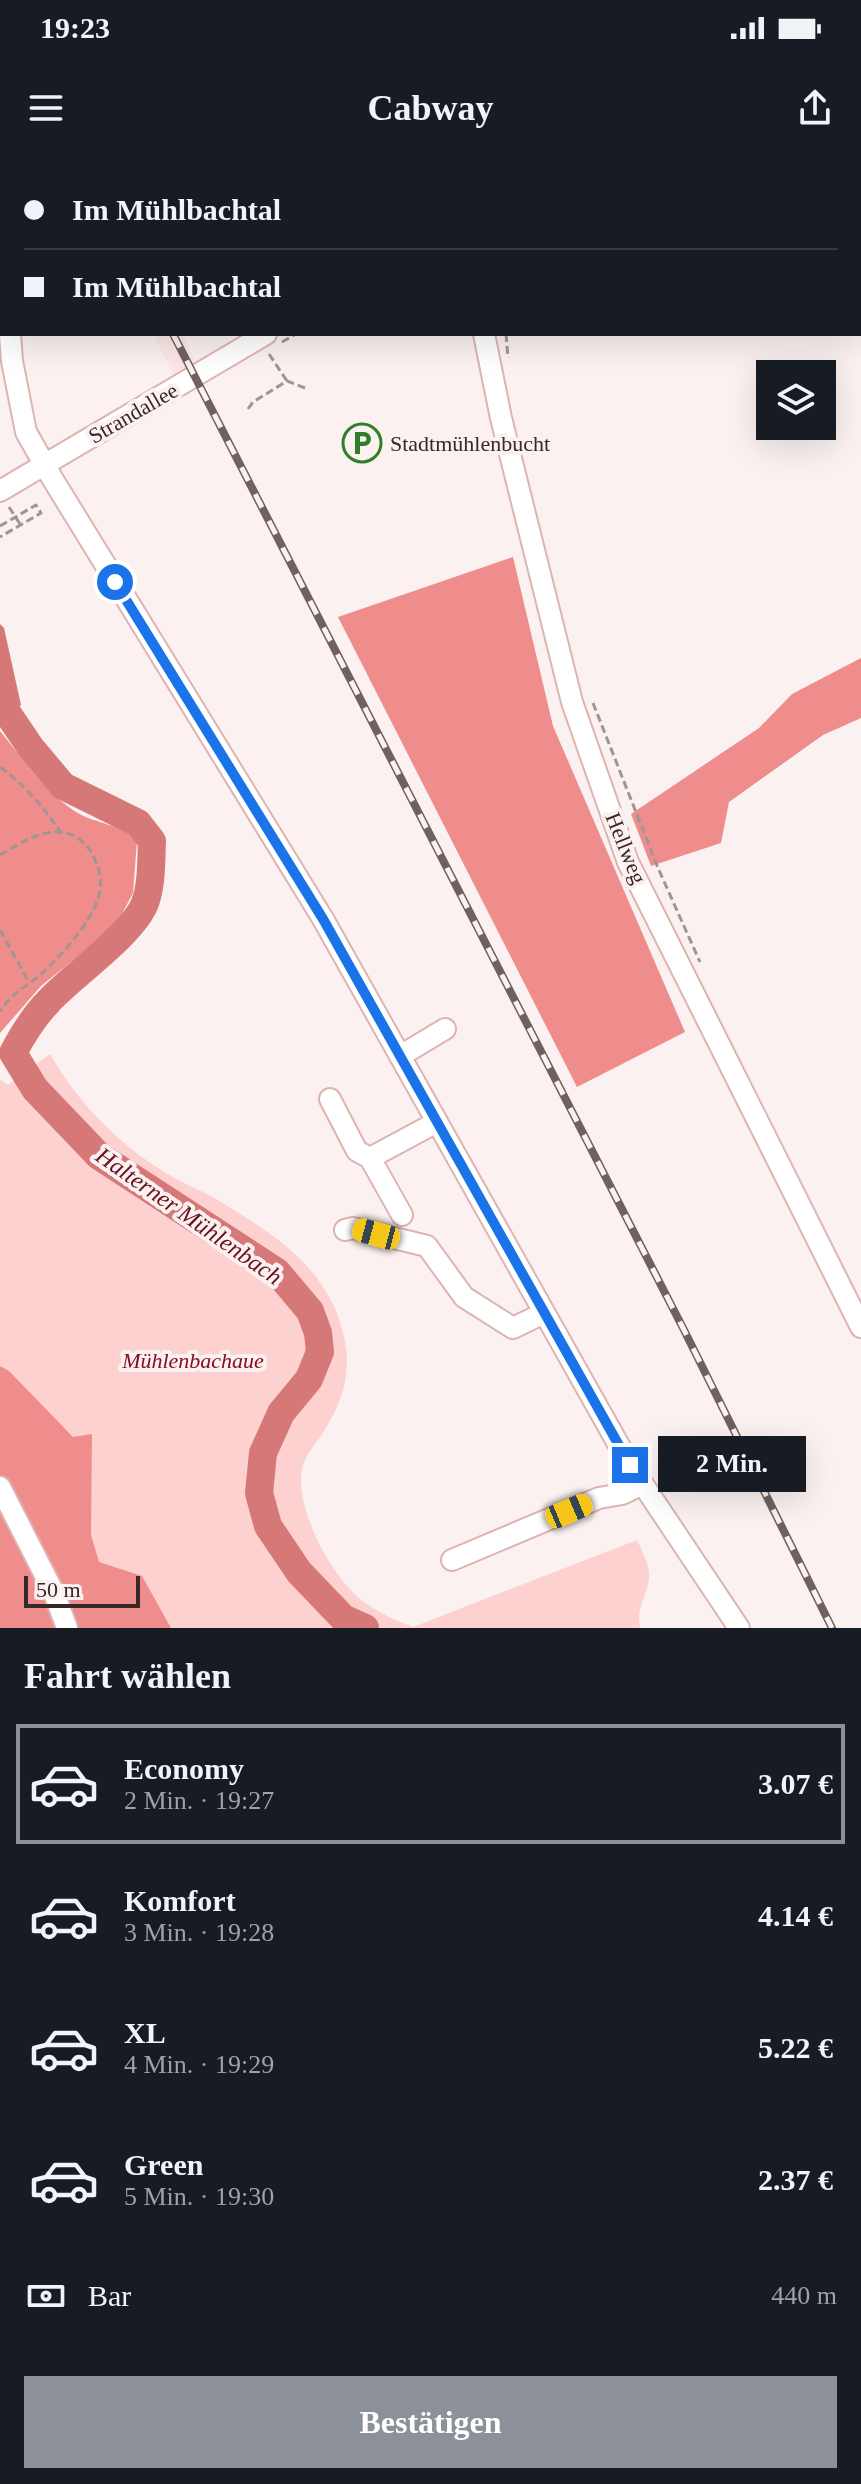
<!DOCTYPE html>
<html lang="de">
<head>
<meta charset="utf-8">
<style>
  :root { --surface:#171b24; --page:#20242c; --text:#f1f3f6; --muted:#9ea1a6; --line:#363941; --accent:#8c9099 }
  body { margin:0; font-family:"Times New Roman",serif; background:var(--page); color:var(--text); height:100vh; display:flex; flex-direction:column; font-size:30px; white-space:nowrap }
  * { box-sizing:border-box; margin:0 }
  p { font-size:26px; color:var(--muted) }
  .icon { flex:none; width:44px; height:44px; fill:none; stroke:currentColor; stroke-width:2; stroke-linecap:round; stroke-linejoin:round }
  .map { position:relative; height:1468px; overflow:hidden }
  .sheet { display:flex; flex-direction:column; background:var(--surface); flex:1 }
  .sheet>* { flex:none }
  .banner { position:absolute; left:0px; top:0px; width:862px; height:176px; box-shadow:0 8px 32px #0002; display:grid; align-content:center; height:176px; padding:0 24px; background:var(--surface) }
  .fabs { position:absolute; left:756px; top:200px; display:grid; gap:16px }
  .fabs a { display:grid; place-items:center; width:80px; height:80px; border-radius:0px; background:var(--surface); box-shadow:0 8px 32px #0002; font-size:40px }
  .scale { position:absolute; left:24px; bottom:20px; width:116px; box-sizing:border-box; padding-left:8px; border:4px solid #382827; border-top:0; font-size:22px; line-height:28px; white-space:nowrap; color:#382827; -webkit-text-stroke:6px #faf1f0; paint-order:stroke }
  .end { position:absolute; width:36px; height:36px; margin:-18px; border:10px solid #1a73e8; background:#fff; box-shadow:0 0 0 4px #fff }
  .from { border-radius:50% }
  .bubble { position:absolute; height:56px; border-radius:0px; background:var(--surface); box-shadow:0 8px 32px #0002; font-size:26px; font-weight:700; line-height:56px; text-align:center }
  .car { position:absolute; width:24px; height:48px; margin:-24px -12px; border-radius:10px; box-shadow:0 0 6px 2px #0007; background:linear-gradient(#f5c518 24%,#345 0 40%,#f5c518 0 76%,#345 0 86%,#f5c518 0) }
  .banner b { display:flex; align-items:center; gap:28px; height:76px; font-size:30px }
  .banner b+b { border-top:2px solid var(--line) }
  .banner i { width:20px; height:20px; background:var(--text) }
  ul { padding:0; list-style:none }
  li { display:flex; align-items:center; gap:24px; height:120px; margin:0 16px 12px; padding:0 8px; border:4px solid transparent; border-radius:0px }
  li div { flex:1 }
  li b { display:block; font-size:30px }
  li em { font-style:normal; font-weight:700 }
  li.selected { border-color:var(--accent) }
  li>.icon { width:72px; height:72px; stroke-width:1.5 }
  h2 { padding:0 24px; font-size:36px; line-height:96px }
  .pay { display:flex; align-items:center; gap:20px; height:88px; padding:0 24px; font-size:30px }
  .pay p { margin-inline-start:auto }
  .cta { display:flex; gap:16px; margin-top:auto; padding:16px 24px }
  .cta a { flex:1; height:92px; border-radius:0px; background:var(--accent); color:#fff; font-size:32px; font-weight:700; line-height:92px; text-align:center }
  .status { display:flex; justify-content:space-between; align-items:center; height:56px; padding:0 40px; background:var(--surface); direction:ltr }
  .status svg { height:22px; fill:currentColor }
  header { display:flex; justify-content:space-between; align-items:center; height:104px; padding:0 24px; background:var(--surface); font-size:36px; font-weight:700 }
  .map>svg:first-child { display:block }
  .built { fill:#fce7e6 }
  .green { fill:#fcd1d0 }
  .forest { fill:#ef8d8c }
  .water { fill:#d77878 }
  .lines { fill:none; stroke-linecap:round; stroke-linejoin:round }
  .stream { stroke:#d77878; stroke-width:5 }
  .river { stroke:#d77878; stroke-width:28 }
  .minor-casing { stroke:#deb4b3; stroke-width:24 }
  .path { stroke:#a19594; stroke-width:3; stroke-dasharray:8 4; stroke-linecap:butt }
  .minor { stroke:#fff; stroke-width:20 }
  .rail-casing { stroke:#6f6160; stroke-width:8 }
  .rail { stroke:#faf1f0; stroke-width:5; stroke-dasharray:15; stroke-linecap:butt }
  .route { stroke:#1a73e8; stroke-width:10 }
  .labels { text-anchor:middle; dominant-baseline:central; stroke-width:8; stroke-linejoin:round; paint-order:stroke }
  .street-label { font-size:22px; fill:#382827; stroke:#faf1f0 }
  .poi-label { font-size:22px; fill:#382827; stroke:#faf1f0; text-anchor:start }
  .park-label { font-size:22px; font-style:italic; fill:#850e21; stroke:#faf1f0 }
  .water-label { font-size:24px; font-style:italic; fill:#6a131d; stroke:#faf1f0 }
</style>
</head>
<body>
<div class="status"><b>19:23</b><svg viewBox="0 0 49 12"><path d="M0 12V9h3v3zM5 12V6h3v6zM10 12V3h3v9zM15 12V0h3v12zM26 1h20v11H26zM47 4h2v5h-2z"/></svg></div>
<header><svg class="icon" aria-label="menu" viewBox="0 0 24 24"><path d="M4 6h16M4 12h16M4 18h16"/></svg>Cabway<svg class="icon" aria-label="share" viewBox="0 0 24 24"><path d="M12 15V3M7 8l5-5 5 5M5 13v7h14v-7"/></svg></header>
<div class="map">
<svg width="861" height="1468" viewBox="0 0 861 1468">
  <rect width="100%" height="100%" fill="#faf1f0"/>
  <path class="built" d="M153,174H182L196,202L174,215Z"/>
  <path class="green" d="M50,894C80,946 121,987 173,1017C188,1026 206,1032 221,1042C270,1072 319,1102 339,1159C354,1203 347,1236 322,1274C315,1285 304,1296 302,1310C295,1349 331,1415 360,1439C377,1452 394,1460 413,1467L637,1380C641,1389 647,1400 649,1411C651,1433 635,1444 640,1468H151L92,1400L0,1225V919L8,925Z"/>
  <g class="forest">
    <path d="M513,397L553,566L685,872L577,927L338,457Z"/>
    <path d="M861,498V558L823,575L729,642L721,683L651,706L631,654L759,568L792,534Z"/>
    <path d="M0,571C23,599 45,632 76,652C95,664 123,664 137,681L133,733L116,765L41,826L0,873Z"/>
    <path d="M0,1206L9,1211L73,1277L92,1274L91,1375L99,1402L142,1416L171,1468H0Z"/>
  </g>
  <path class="water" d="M0,464L4,468L21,545L0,562Z"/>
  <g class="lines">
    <path class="stream" d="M0,896L13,893"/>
    <path class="river" d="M0,542L31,588L63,626L138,663L152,681C151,701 152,724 145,743C133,774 73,815 49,841C34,856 23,874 13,893L35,929L99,996L277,1112L310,1151L318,1173L320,1192L309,1219L281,1253L263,1293L259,1333L268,1366L299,1412L343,1458L365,1468"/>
    <g class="minor-casing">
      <g id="minor">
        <path d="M21,0L23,2"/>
        <path d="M123,0H128"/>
        <path d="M199,0L200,2"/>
        <path d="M467,2L468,0"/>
        <path d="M10,174L12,201L26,272L52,318L323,759L630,1305L739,1468"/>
        <path d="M484,174L501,258L572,542L628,702L861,1167"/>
        <path d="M0,331L266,174"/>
        <path d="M400,896L445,869"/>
        <path d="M330,939L357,991L370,998L437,962"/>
        <path d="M370,998L402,1055"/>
        <path d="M345,1070L353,1068L427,1086L464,1137L513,1168L544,1153"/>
        <path d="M0,1327L54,1433L67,1468"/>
        <path d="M452,1400L599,1338L622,1334L642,1324"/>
      </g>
    </g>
    <g class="path">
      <path d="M446,2V0"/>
      <path d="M0,14L2,20"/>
      <path d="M860,19L861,18"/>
      <path d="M0,125L2,93"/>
      <path d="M506,174L508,198"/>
      <path d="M282,182L296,174"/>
      <path d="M269,194L287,221"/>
      <path d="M248,249L253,242L287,221L305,228"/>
      <path d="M9,347L20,364"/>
      <path d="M0,366L36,345L41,353L0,377"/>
      <path d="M593,543L658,708L700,802"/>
      <path d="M0,607C25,625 42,646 60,671"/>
      <path d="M0,695C18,685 36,672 57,672C87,671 106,709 99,735C94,760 59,798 40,815C25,828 10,834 0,852"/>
      <path d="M0,770L29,822"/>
    </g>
    <use href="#minor" class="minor"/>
    <g class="rail-casing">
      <g id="rail">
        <path d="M83,0L84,2"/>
        <path d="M173,174L683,1168L832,1468"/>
      </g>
    </g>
    <use href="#rail" class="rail"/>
  </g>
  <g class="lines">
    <path class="route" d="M115,422L323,759L630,1305"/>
  </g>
  <defs>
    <g id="parking-ring" transform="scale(2)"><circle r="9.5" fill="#faf1f0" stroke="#307f28" stroke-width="1.5"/><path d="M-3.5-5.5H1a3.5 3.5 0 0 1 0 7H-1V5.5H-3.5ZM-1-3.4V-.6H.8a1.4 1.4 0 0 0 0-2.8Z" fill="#307f28"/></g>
  </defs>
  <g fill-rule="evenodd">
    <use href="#parking-ring" x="362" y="283"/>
  </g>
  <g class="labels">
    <g class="street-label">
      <text transform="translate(133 253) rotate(-30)">Strandallee</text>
      <text transform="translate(626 688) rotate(68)">Hellweg</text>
    </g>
    <g class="poi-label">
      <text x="390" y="283">Stadtmühlenbucht</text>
    </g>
    <g class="park-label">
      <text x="193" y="1200">Mühlenbachaue</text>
    </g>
    <g class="water-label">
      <text transform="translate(189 1056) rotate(35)">Halterner Mühlenbach</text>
    </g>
  </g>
</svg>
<div class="fabs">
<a><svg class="icon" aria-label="layers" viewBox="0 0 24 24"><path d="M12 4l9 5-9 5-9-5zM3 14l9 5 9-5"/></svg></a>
</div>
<div class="scale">50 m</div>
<i class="end from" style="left:115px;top:422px"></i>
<i class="end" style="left:630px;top:1305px"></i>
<div class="bubble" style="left:658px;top:1276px;width:148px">2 Min.</div>
<i class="car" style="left:376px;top:1074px;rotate:285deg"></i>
<i class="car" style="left:569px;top:1351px;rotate:67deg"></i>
<div class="banner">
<b><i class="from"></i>Im Mühlbachtal</b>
<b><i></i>Im Mühlbachtal</b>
</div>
</div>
<section class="sheet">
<h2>Fahrt wählen</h2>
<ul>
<li class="selected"><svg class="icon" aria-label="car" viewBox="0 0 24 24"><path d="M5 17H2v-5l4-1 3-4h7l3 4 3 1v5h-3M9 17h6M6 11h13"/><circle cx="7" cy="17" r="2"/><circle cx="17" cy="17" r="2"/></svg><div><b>Economy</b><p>2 Min. · 19:27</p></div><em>3.07 €</em></li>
<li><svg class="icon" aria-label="car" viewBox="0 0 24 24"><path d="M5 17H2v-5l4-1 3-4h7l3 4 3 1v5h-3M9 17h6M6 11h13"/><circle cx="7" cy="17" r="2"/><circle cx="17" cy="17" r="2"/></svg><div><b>Komfort</b><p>3 Min. · 19:28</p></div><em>4.14 €</em></li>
<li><svg class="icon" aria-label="car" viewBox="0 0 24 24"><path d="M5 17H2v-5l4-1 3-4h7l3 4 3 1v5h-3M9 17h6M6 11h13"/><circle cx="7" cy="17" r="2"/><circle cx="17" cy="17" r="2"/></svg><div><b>XL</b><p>4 Min. · 19:29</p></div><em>5.22 €</em></li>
<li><svg class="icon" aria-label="car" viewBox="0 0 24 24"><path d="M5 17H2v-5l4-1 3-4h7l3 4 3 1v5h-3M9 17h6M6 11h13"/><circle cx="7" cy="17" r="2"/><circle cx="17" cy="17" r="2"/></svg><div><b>Green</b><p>5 Min. · 19:30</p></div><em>2.37 €</em></li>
</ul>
<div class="pay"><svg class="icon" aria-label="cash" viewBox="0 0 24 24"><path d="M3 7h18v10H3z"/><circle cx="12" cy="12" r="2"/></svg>Bar<p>440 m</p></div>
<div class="cta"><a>Bestätigen</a></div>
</section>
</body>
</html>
